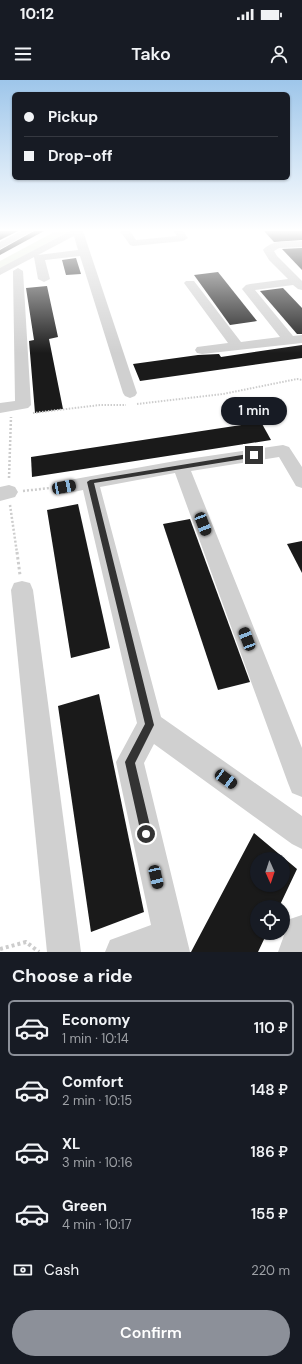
<!DOCTYPE html>
<html lang="en">
<head>
<meta charset="utf-8">
<style>
  :root { --surface:#171b24; --page:#20242c; --text:#f1f3f6; --muted:#9ea1a6; --line:#363941; --accent:#8c9099 }
  body { margin:0; font-family:"DM Sans",sans-serif; background:var(--page); color:var(--text); height:100vh; display:flex; flex-direction:column; font-size:15px; white-space:nowrap }
  * { box-sizing:border-box; margin:0 }
  p { font-size:13px; color:var(--muted) }
  .icon { flex:none; width:22px; height:22px; fill:none; stroke:currentColor; stroke-width:2; stroke-linecap:round; stroke-linejoin:round }
  .map { position:relative; height:872px; overflow:hidden }
  .panel { display:flex; flex-direction:column; background:var(--surface); flex:1 }
  .panel>* { flex:none }
  .top-card { position:absolute; left:12px; top:12px; width:278px; height:88px; border-radius:6px; box-shadow:0 1px 3px #0004; display:grid; align-content:center; height:88px; padding:0 12px; background:var(--surface) }
  .needle { width:26px; rotate:177deg }
  .buttons { position:absolute; left:250px; top:772px; display:grid; gap:8px }
  .buttons a { display:grid; place-items:center; width:40px; height:40px; border-radius:50%; background:var(--surface); box-shadow:0 1px 3px #0004; font-size:20px }
  .end { position:absolute; width:18px; height:18px; margin:-9px; border:5px solid #333; background:#fff; box-shadow:0 0 0 2px #fff }
  .from { border-radius:50% }
  .bubble { position:absolute; height:28px; border-radius:14px; background:var(--surface); box-shadow:0 1px 3px #0004; font-size:13px; font-weight:600; line-height:28px; text-align:center }
  .car { position:absolute; width:12px; height:24px; margin:-12px -6px; border-radius:5px; box-shadow:0 0 3px 1px #0007; background:linear-gradient(#222 24%,#8ab4d8 0 40%,#222 0 76%,#8ab4d8 0 86%,#222 0) }
  .top-card b { display:flex; align-items:center; gap:14px; height:38px; font-size:15px }
  .top-card b+b { border-top:1px solid var(--line) }
  .top-card i { width:10px; height:10px; background:var(--text) }
  ul { padding:0; list-style:none }
  li { display:flex; align-items:center; gap:12px; height:56px; margin:0 8px 6px; padding:0 4px; border:2px solid transparent; border-radius:6px }
  li div { flex:1 }
  li b { display:block; font-size:15px }
  li em { font-style:normal; font-weight:600 }
  li.on { border-color:var(--accent) }
  li>.icon { width:36px; height:36px; stroke-width:1.5 }
  h2 { padding:0 12px; font-size:18px; line-height:48px }
  .pay { display:flex; align-items:center; gap:10px; height:44px; padding:0 12px; font-size:15px }
  .pay p { margin-inline-start:auto }
  .action { display:flex; gap:8px; margin-top:auto; padding:8px 12px }
  .action a { flex:1; height:46px; border-radius:24px; background:var(--accent); color:#fff; font-size:16px; font-weight:600; line-height:46px; text-align:center }
  .status { display:flex; justify-content:space-between; align-items:center; height:28px; padding:0 20px; background:var(--surface); direction:ltr }
  .status svg { height:11px; fill:currentColor }
  header { display:flex; justify-content:space-between; align-items:center; height:52px; padding:0 12px; background:var(--surface); font-size:18px; font-weight:600 }
  .map>svg:first-child { display:block }
  .green { fill:#e6ecdf }
  .building { fill:#1a1a1a; fill-rule:evenodd }
  .lines { fill:none; stroke-linecap:round; stroke-linejoin:round }
  .path-far3 { stroke:#cdcdcd; stroke-width:2; stroke-dasharray:1.5 1.5; stroke-linecap:butt }
  .path-far2 { stroke:#cdcdcd; stroke-width:2.5; stroke-dasharray:2 2; stroke-linecap:butt }
  .path-far1 { stroke:#cdcdcd; stroke-width:3; stroke-dasharray:2.5 2.5; stroke-linecap:butt }
  .path { stroke:#cdcdcd; stroke-width:4; stroke-dasharray:3 3; stroke-linecap:butt }
  .minor { fill:#d0d0d0; fill-rule:evenodd }
  .route { fill:#333 }
</style>
</head>
<body>
<div class="status"><b>10:12</b><svg viewBox="0 0 49 12"><path d="M0 12V9h3v3zM5 12V6h3v6zM10 12V3h3v9zM15 12V0h3v12zM26 1h20v11H26zM47 4h2v5h-2z"/></svg></div>
<header><svg class="icon" aria-label="menu" viewBox="0 0 24 24"><path d="M4 6h16M4 12h16M4 18h16"/></svg>Tako<svg class="icon" aria-label="person" viewBox="0 0 24 24"><circle cx="12" cy="8" r="4"/><path d="M4 21q1-7 8-7t8 7"/></svg></header>
<div class="map">
<svg width="302" height="872" viewBox="0 0 302 872">
  <rect width="100%" height="100%" fill="#fff"/>
  <path class="green" d="M56,151H69L0,189V181Z"/>
  <g class="building">
    <path d="M0,151H18L0,160Z"/>
    <path d="M34,151H44L0,175V170Z"/>
    <path d="M264,151H302V160L274,162Z"/>
    <path d="M302,168V190L282,169Z"/>
    <path d="M76,178L81,194L66,195L62,180Z"/>
    <path d="M218,192L257,241L230,245L194,195Z"/>
    <path d="M47,206L58,257L49,259L63,329L35,333L29,261L34,260L26,208Z"/>
    <path d="M283,208L302,228V254H297L260,211Z"/>
    <path d="M302,265V278L140,301L133,284L198,275L219,274L221,277Z"/>
    <path d="M261,342L271,360L32,397L31,377Z"/>
    <path d="M78,424L110,568L71,578L47,430Z"/>
    <path d="M190,439L250,602L218,610L163,444Z"/>
    <path d="M302,461V493L287,464Z"/>
    <path d="M99,614L144,832L91,852L58,626Z"/>
    <path d="M254,753L297,789L279,827H257V853H267L258,872H191ZM257,779H283V805H257Z"/>
  </g>
  <g class="lines">
    <g class="path-far3">
      <path d="M137,324L223,314L297,299L302,300"/>
      <path d="M33,333L100,325H126"/>
    </g>
    <g class="path-far2">
      <path d="M9,398L11,337"/>
      <path d="M23,411L50,408"/>
      <path d="M10,425L17,473"/>
    </g>
    <path class="path-far1" d="M17,472L20,495"/>
    <path class="path" d="M0,869L26,862L39,872"/>
    <g class="minor">
      <path d="M21,151H33L0,169V162Z"/>
      <path d="M70,151H83L137,313L135,316L130,318L125,316L123,313L80,176L45,180L50,199L44,202L38,199L34,177L0,195V188ZM74,156L78,170L38,175Z"/>
      <path d="M120,151H130L136,160L177,156L173,151H183L188,158L183,161L133,166L130,165Z"/>
      <path d="M302,161V167L279,168L274,171L277,176L302,201V210L298,209L293,205L255,210L293,256L302,255V263L202,274L197,273L195,270L197,267L228,263L184,203L186,201H194L241,262L280,257L242,209L246,205L250,204L288,199L269,180L263,170C272,159 290,162 302,161Z"/>
      <path d="M18,188L23,191L31,325L28,328L0,333V323L15,321L13,191Z"/>
      <path d="M283,365L289,367L302,387V408L296,406L279,377L191,391L302,668V717L292,713L288,703L175,393L100,407L161,637L302,736V769L292,764L154,664L144,683L190,872H105L110,860L151,845L116,682L137,643L83,410L64,414L58,412L55,407L58,402L181,380Z"/>
      <path d="M9,405L15,407L18,412L15,417L0,421V407Z"/>
      <path d="M22,501L30,503L33,510L81,872H47L11,510L14,503Z"/>
      <path d="M302,835V872H278L290,839Z"/>
    </g>
  </g>
  <linearGradient id="sky" x2="0" y2="1"><stop stop-color="#9ec6ea"/><stop offset="0.55" stop-color="#fff"/><stop offset="1" stop-color="#fff" stop-opacity="0"/></linearGradient>
  <rect width="302" height="273" fill="url(#sky)"/>
  <path class="route" d="M254,373L257,375L256,377L94,403L154,645L135,683L152,754L150,758L146,759L143,758L141,754L125,682L145,644L87,402L90,400Z"/>
</svg>
<div class="buttons">
<a><svg class="needle" viewBox="-14 -14 28 28"><path d="M0-13l5 13h-10z" fill="#e53935"/><path d="M0 13l5-13h-10z" fill="#9ea1a6"/></svg></a>
<a><svg class="icon" aria-label="locate" viewBox="0 0 24 24"><circle cx="12" cy="12" r="6"/><path d="M12 2v4M12 18v4M2 12h4M18 12h4"/></svg></a>
</div>
<i class="end from" style="left:146px;top:754px"></i>
<i class="end" style="left:254px;top:375px"></i>
<div class="bubble" style="left:221px;top:317px;width:66px">1 min</div>
<i class="car" style="left:64px;top:407px;rotate:79deg"></i>
<i class="car" style="left:203px;top:444px;rotate:159deg"></i>
<i class="car" style="left:247px;top:559px;rotate:339deg"></i>
<i class="car" style="left:226px;top:699px;rotate:126deg"></i>
<i class="car" style="left:156px;top:797px;rotate:167deg"></i>
<div class="top-card">
<b><i class="from"></i>Pickup</b>
<b><i></i>Drop-off</b>
</div>
</div>
<section class="panel">
<h2>Choose a ride</h2>
<ul>
<li class="on"><svg class="icon" aria-label="car" viewBox="0 0 24 24"><path d="M5 17H2v-5l4-1 3-4h7l3 4 3 1v5h-3M9 17h6M6 11h13"/><circle cx="7" cy="17" r="2"/><circle cx="17" cy="17" r="2"/></svg><div><b>Economy</b><p>1 min · 10:14</p></div><em>110 ₽</em></li>
<li><svg class="icon" aria-label="car" viewBox="0 0 24 24"><path d="M5 17H2v-5l4-1 3-4h7l3 4 3 1v5h-3M9 17h6M6 11h13"/><circle cx="7" cy="17" r="2"/><circle cx="17" cy="17" r="2"/></svg><div><b>Comfort</b><p>2 min · 10:15</p></div><em>148 ₽</em></li>
<li><svg class="icon" aria-label="car" viewBox="0 0 24 24"><path d="M5 17H2v-5l4-1 3-4h7l3 4 3 1v5h-3M9 17h6M6 11h13"/><circle cx="7" cy="17" r="2"/><circle cx="17" cy="17" r="2"/></svg><div><b>XL</b><p>3 min · 10:16</p></div><em>186 ₽</em></li>
<li><svg class="icon" aria-label="car" viewBox="0 0 24 24"><path d="M5 17H2v-5l4-1 3-4h7l3 4 3 1v5h-3M9 17h6M6 11h13"/><circle cx="7" cy="17" r="2"/><circle cx="17" cy="17" r="2"/></svg><div><b>Green</b><p>4 min · 10:17</p></div><em>155 ₽</em></li>
</ul>
<div class="pay"><svg class="icon" aria-label="cash" viewBox="0 0 24 24"><path d="M3 7h18v10H3z"/><circle cx="12" cy="12" r="2"/></svg>Cash<p>220 m</p></div>
<div class="action"><a>Confirm</a></div>
</section>
</body>
</html>
